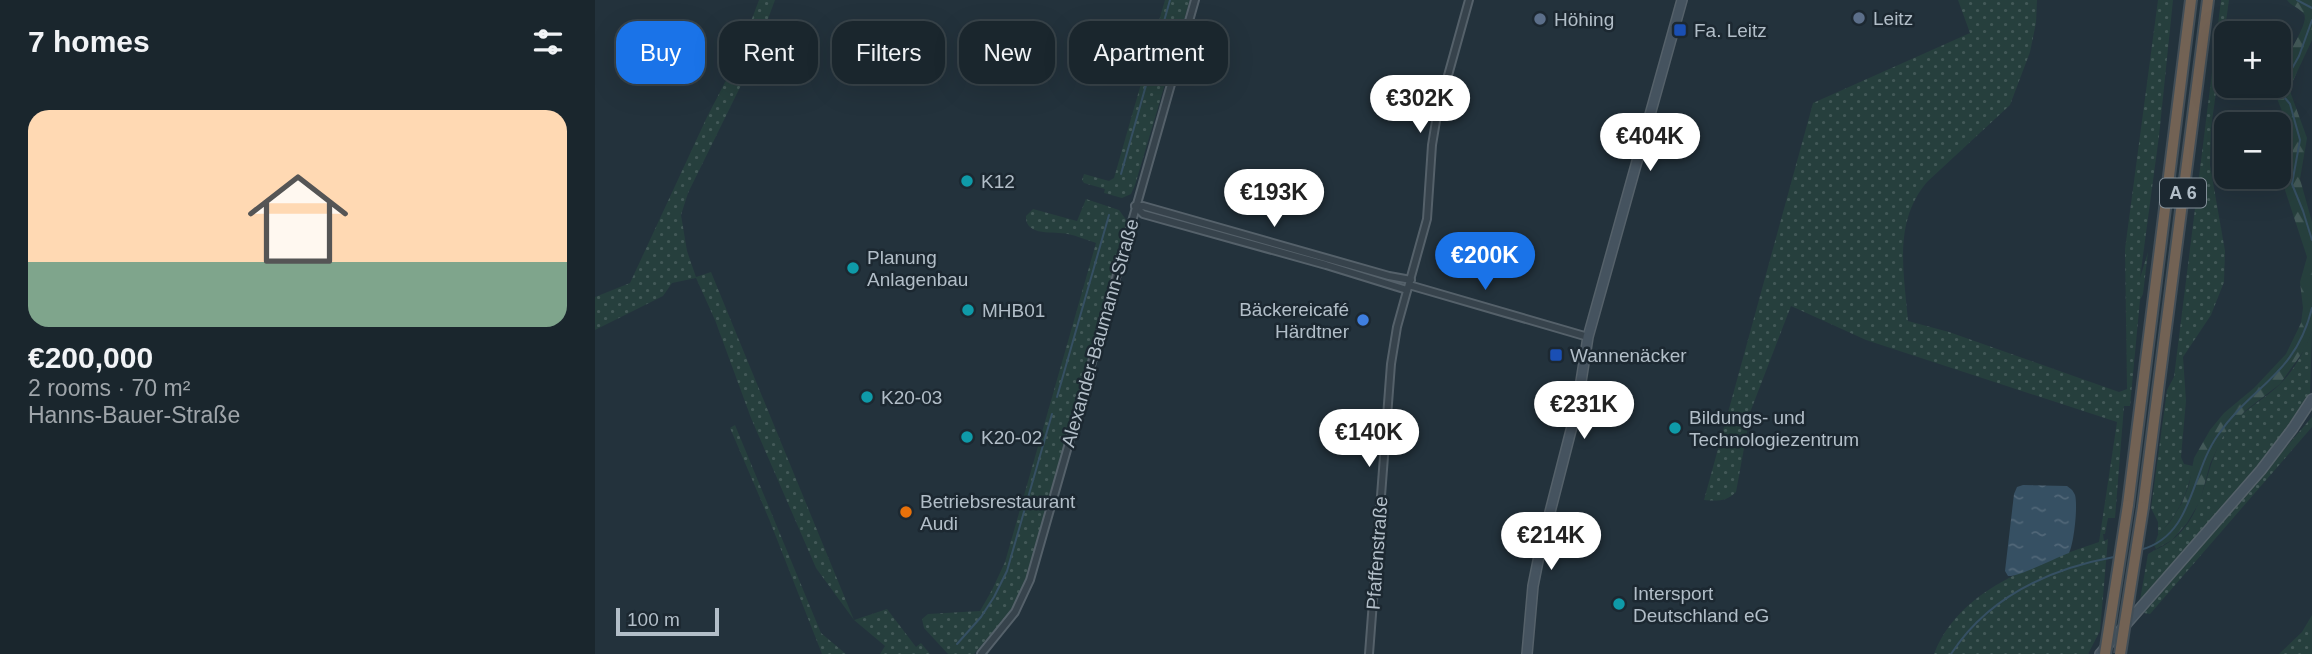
<!DOCTYPE html>
<meta charset="utf-8">
<style>
body{margin:0;font-family:Helvetica,sans-serif;background:#273239;color:#f1f3f6;height:100vh;display:flex;flex-direction:column;font-size:26px;white-space:nowrap}
*{box-sizing:border-box;margin:0}
p{font-size:23px;color:#9fa5aa}
.icon{flex:none;width:38px;height:38px;fill:none;stroke:currentColor;stroke-width:2;stroke-linecap:round;stroke-linejoin:round}
.map{position:relative;flex:1;overflow:hidden}
.sheet{display:flex;flex-direction:column;background:#1a262d;width:595px}
.sheet>*{flex:none}
.guide{position:absolute;left:21px;top:21px;width:665px;height:63px;display:flex;gap:14px}
.fabs{position:absolute;left:1619px;top:21px;display:grid;gap:14px}
.fabs a{display:grid;place-items:center;width:77px;height:77px;border-radius:14px;background:#1a262d;box-shadow:0 7px 28px #0002,0 0 0 2px #384349;font-size:35px}
.scale{position:absolute;left:21px;bottom:18px;width:103px;box-sizing:border-box;padding-left:7px;border:4px solid #b2bec8;border-top:0;font-size:19px;line-height:24px;white-space:nowrap;color:#b2bec8;-webkit-text-stroke:5px #1c2831;paint-order:stroke}
.price{position:absolute;translate:-50% -60px;padding:0 16px;border-radius:24px;background:#fff;color:#222;font-size:23px;line-height:46px;filter:drop-shadow(0 2px 4px #0008)}
.price::after{content:'';position:absolute;left:50%;top:42px;width:21px;height:16px;margin-left:-10px;background:inherit;clip-path:polygon(0 0,100% 0,50% 100%)}
.price.selected{background:#1a73e8;color:#fff}
ul{padding:0;list-style:none}
li{display:grid;align-content:center;gap:14px;height:371px;padding:0 28px}
li+li{border-top:2px solid #384349}
li span{display:grid;place-items:center;height:217px;border-radius:21px;color:#555}
li>.icon{margin-inline-start:auto}
span .icon{width:126px;height:126px;fill:#fffc;stroke-width:1}
li b{font-size:30px}
h2{display:flex;justify-content:space-between;align-items:center;height:84px;padding:0 28px;font-size:30px}
.pill{padding:0 24px;border-radius:21px;background:#1a262d;box-shadow:0 7px 28px #0002,0 0 0 2px #384349;font-size:24px;line-height:63px}
.pill.selected{background:#1a73e8;color:#fff}
main{display:flex;flex:1;min-height:0}
.map>svg:first-child{display:block}
.grass{fill:url(#grass-dots)}
.forest{fill:url(#forest-firs)}
.water{fill:url(#water-ripples)}
.lines{fill:none;stroke-linecap:round;stroke-linejoin:round}
.stream{stroke:#365063;stroke-width:2}
.street-casing{stroke:#55616a;stroke-width:10}
.secondary-casing{stroke:#55616a;stroke-width:12}
.highway-casing{stroke:#424e57;stroke-width:14}
.street{stroke:#37434c;stroke-width:6}
.secondary{stroke:#45535f;stroke-width:9}
.highway{stroke:#726254;stroke-width:10}
.highway-bridge-casing{stroke:#424e57;stroke-width:14;stroke-linecap:butt}
.highway-bridge{stroke:#726254;stroke-width:10}
.service-dot{fill:#5c6f8a;stroke:#1c2831;stroke-width:2.5}
.transit-dot{fill:#1a4fb4;stroke:#1c2831;stroke-width:2.5}
.culture-dot{fill:#0f9aa8;stroke:#1c2831;stroke-width:2.5}
.shop-dot{fill:#3f7fe0;stroke:#1c2831;stroke-width:2.5}
.food-dot{fill:#e8710a;stroke:#1c2831;stroke-width:2.5}
.labels{text-anchor:middle;dominant-baseline:central;stroke-width:5;stroke-linejoin:round;paint-order:stroke}
.shield{fill:#1c2831;stroke:#85919b;stroke-width:2}
.shield-label{font-size:18px;font-weight:bold;fill:#b2bec8}
.poi-label{font-size:19px;fill:#b2bec8;stroke:#1c2831;text-anchor:start}
.street-label{font-size:19px;fill:#b2bec8;stroke:#1c2831}
</style>
<main>
<section class="sheet">
<h2>7 homes<svg class="icon" aria-label="filters" viewBox="0 0 24 24"><path d="M4 7h16M4 17h16"/><circle cx="9" cy="7" r="2"/><circle cx="15" cy="17" r="2"/></svg></h2>
<ul>
<li><span style="background:linear-gradient(#ffd9b3 70%,#7fa58c 0)"><svg class="icon" aria-label="home" viewBox="0 0 24 24"><path d="M3 11l9-7 9 7M6 9v11h12V9"/></svg></span><div><b>€200,000</b><p>2 rooms · 70 m²</p><p>Hanns-Bauer-Straße</p></div></li>
</ul>
</section>
<div class="map">
<svg width="1717" height="654" viewBox="0 0 1717 654">
<defs>
<pattern id="grass-dots" width="8" height="8" patternUnits="userSpaceOnUse" patternTransform="scale(1.75)"><rect width="8" height="8" fill="#263f3d"/><path d="M2 2h.1M6 6h.1" fill="none" stroke="#435958" stroke-width="1.8" stroke-linecap="round"/></pattern>
<pattern id="forest-firs" width="22" height="20" patternUnits="userSpaceOnUse" patternTransform="scale(1.75)"><rect width="22" height="20" fill="#263f3d"/><path d="M5 1l3.5 6h-7zM16 11l3.5 6h-7z" fill="#435958"/></pattern>
<pattern id="water-ripples" width="26" height="14" patternUnits="userSpaceOnUse" patternTransform="scale(1.75)"><rect width="26" height="14" fill="#365063"/><path d="M2 4q2-2 4 0t4 0M15 11q2-2 4 0t4 0" fill="none" stroke="#516778"/></pattern>
</defs>
<rect width="100%" height="100%" fill="#23323c"/>
<g class="grass">
<polygon points="164,0 180,0 156,65 93,193 86,215 92,251 101,277 116,272 259,620 292,609 321,647 326,643 335,654 285,654 290,646 259,620 221,568 156,418 120,320 101,278 77,283 68,296 0,330 0,297 35,283 112,117 141,61"/>
<polygon points="570,0 595,0 540,185 536,194 527,198 509,193 510,189 489,183 487,180 489,174 514,181 519,178"/>
<path d="M1363,0H1442L1441,23L1435,52L1415,105L1332,182C1298,222 1309,272 1313,321L1354,332L1524,392L1532,389L1530,249L1563,0H1578L1564,136L1545,278L1553,252L1548,294L1545,300L1535,406H1529L1520,518H1513L1510,534H1508L1509,541L1513,539L1505,631L1493,654H1339C1364,588 1443,563 1504,542L1522,422L1271,340L1196,306L1156,410L1141,492C1131,502 1122,501 1109,500L1218,103L1375,33Z"/>
<path d="M1626,0H1634L1616,128L1615,165L1630,251L1629,282L1616,315L1588,357L1591,401L1586,457L1589,464L1598,466C1593,493 1583,515 1563,535V522L1556,508L1572,390L1579,377Z"/>
<path d="M491,199L524,210L532,221L488,380L476,414L471,442L433,577L422,600L412,615L379,654H353L329,628L327,619L333,614L385,611L397,590L410,562L501,243C492,240 482,236 473,234C459,231 430,237 431,216L438,209L482,221Z"/>
<path d="M1717,331L1715,395L1681,447L1545,600L1553,554C1561,549 1570,546 1577,540C1610,515 1609,470 1628,436C1641,414 1666,402 1684,385C1699,371 1710,350 1717,331Z"/>
<polygon points="1717,417 1717,427 1555,614 1549,613"/>
<polygon points="140,425 226,633 251,654 227,654 174,519 135,428"/>
<polygon points="1717,615 1717,654 1684,654 1707,632"/>
</g>
<path class="forest" d="M1692,0H1717V40L1696,85V94L1712,138L1705,179L1717,222V331L1710,349L1685,384L1650,411L1629,434L1615,464L1605,501L1592,523L1577,540L1561,549L1559,545L1563,535L1575,522L1587,503L1594,485L1599,458L1615,430L1629,413L1659,388L1691,354L1706,323L1708,308L1705,282L1712,257L1690,190L1695,131L1679,91V86H1684C1684,82 1683,78 1684,74C1687,62 1715,23 1709,14C1705,8 1696,6 1692,0Z"/>
<path class="water" d="M1428,485L1472,486C1477,490 1477,489 1480,495C1483,505 1479,544 1474,553C1460,558 1424,577 1413,576L1410,571L1419,494L1422,487Z"/>
<g class="lines">
<g class="stream">
<polyline points="1702,0 1717,8"/>
<polyline points="1717,20 1704,56 1690,81 1686,93 1695,104 1705,140 1697,184 1708,211 1717,240"/>
<polyline points="526,174 575,0"/>
<polyline points="462,397 514,215"/>
<path d="M1545,550C1599,536 1595,474 1623,435C1658,384 1700,376 1717,308"/>
<polyline points="362,644 386,617 399,597 412,571 457,414"/>
<path d="M1356,654C1393,597 1454,569 1519,557"/>
</g>
<g class="street-casing">
<g id="street">
<polyline points="540,206 548,214 731,265 812,290"/>
<polyline points="540,206 548,206 794,276 816,280"/>
<polyline points="814,285 993,337"/>
<polyline points="386,654 420,612 435,580 600,0"/>
<polyline points="774,654 796,364 802,327 832,219 837,145 842,115 874,0"/>
</g>
</g>
<g class="secondary-casing">
<g id="secondary">
<polyline points="932,654 938,586 945,551 982,407 993,337 1087,0"/>
<polyline points="1505,654 1666,470 1698,428 1717,399"/>
</g>
</g>
<g class="highway-casing">
<g id="highway">
<polyline points="1533,505 1596,0"/>
<polyline points="1548,507 1613,0"/>
</g>
</g>
<use href="#street" class="street"/>
<use href="#secondary" class="secondary"/>
<use href="#highway" class="highway"/>
<g class="highway-bridge-casing">
<g id="highway-bridge">
<polyline points="1510,654 1533,505"/>
<polyline points="1525,654 1548,507"/>
</g>
</g>
<use href="#highway-bridge" class="highway-bridge"/>
</g>
<g class="service-dot">
<circle cx="1264" cy="18" r="7"/>
<circle cx="945" cy="19" r="7"/>
</g>
<g class="transit-dot">
<rect x="1078" y="23" width="14" height="14" rx="3.5"/>
<rect x="954" y="348" width="14" height="14" rx="3.5"/>
</g>
<g class="culture-dot">
<circle cx="372" cy="181" r="7"/>
<circle cx="258" cy="268" r="7"/>
<circle cx="373" cy="310" r="7"/>
<circle cx="272" cy="397" r="7"/>
<circle cx="1080" cy="428" r="7"/>
<circle cx="372" cy="437" r="7"/>
<circle cx="1024" cy="604" r="7"/>
</g>
<circle class="shop-dot" cx="768" cy="320" r="7"/>
<circle class="food-dot" cx="311" cy="512" r="7"/>
<g class="labels">
<rect class="shield" x="1565" y="178.5" width="46" height="29" rx="5"/>
<g class="shield-label">
<text x="1588" y="193">A 6</text>
</g>
<g class="poi-label">
<text x="1278" y="18">Leitz</text>
<text x="959" y="19">Höhing</text>
<text x="1099" y="30">Fa. Leitz</text>
<text x="386" y="181">K12</text>
<text x="272" y="257">Planung<tspan x="272" dy="22">Anlagenbau</tspan></text>
<text x="754" y="309" text-anchor="end">Bäckereicafé<tspan x="754" dy="22">Härdtner</tspan></text>
<text x="387" y="310">MHB01</text>
<text x="975" y="355">Wannenäcker</text>
<text x="286" y="397">K20-03</text>
<text x="1094" y="417">Bildungs- und<tspan x="1094" dy="22">Technologiezentrum</tspan></text>
<text x="386" y="437">K20-02</text>
<text x="325" y="501">Betriebsrestaurant<tspan x="325" dy="22">Audi</tspan></text>
<text x="1038" y="593">Intersport<tspan x="1038" dy="22">Deutschland eG</tspan></text>
</g>
<g class="street-label">
<text transform="translate(505 333) rotate(-74)">Alexander-Baumann-Straße</text>
<text transform="translate(782 553) rotate(-86)">Pfaffenstraße</text>
</g>
</g>
</svg>
<div class="fabs">
<a>+</a>
<a>−</a>
</div>
<div class="scale">100 m</div>
<b class="price" style="left:825px;top:135px">€302K</b>
<b class="price" style="left:1055px;top:173px">€404K</b>
<b class="price" style="left:679px;top:229px">€193K</b>
<b class="price selected" style="left:890px;top:292px">€200K</b>
<b class="price" style="left:989px;top:441px">€231K</b>
<b class="price" style="left:774px;top:469px">€140K</b>
<b class="price" style="left:956px;top:572px">€214K</b>
<div class="guide">
<a class="pill selected">Buy</a>
<a class="pill">Rent</a>
<a class="pill">Filters</a>
<a class="pill">New</a>
<a class="pill">Apartment</a>
</div>
</div>
</main>
